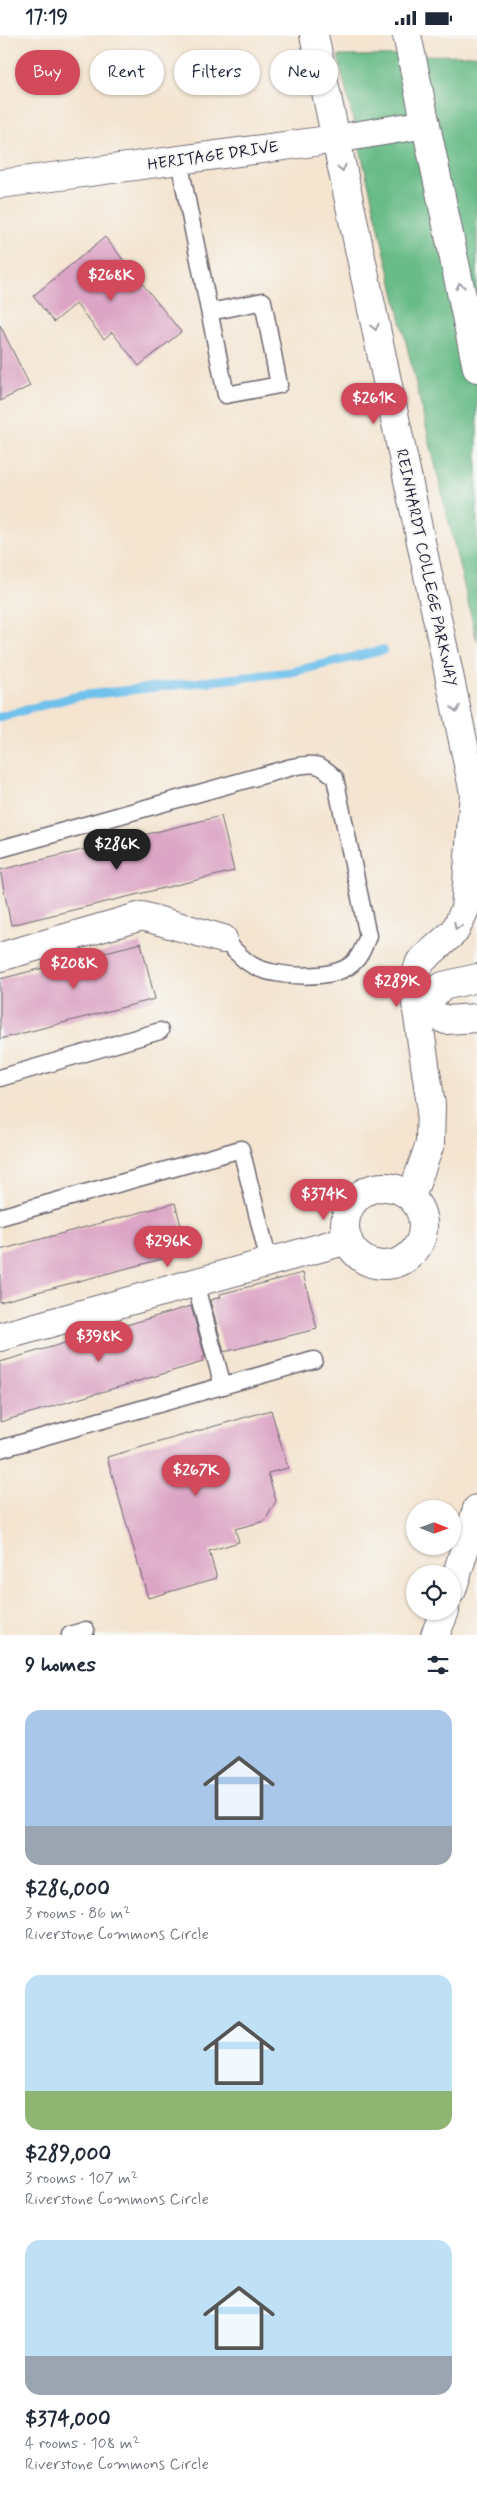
<!DOCTYPE html>
<meta charset="utf-8">
<style>
body{margin:0;font-family:Mynerve,sans-serif;background:#f2f2f3;color:#1f2937;height:100vh;display:flex;flex-direction:column;font-size:19px;white-space:nowrap}
*{box-sizing:border-box;margin:0}
p{font-size:16px;color:#747a83}
.icon{flex:none;width:28px;height:28px;fill:none;stroke:currentColor;stroke-width:2;stroke-linecap:round;stroke-linejoin:round}
.map{position:relative;height:1600px;overflow:hidden}
.sheet{display:flex;flex-direction:column;background:#fff;flex:1}
.sheet>*{flex:none}
.banner{position:absolute;left:15px;top:15px;width:448px;height:45px;display:flex;gap:10px}
.needle{width:32px;rotate:91deg}
.controls{position:absolute;left:406px;top:1465px;display:grid;gap:10px}
.controls a{display:grid;place-items:center;width:55px;height:55px;border-radius:50%;background:#fff;box-shadow:0 1px 4px #0004;font-size:25px}
.price{position:absolute;translate:-50% -42px;padding:0 11px;border-radius:18px;background:#d1495b;color:#fff;font-size:16px;line-height:32px;filter:drop-shadow(0 1px 2px #0008)}
.price::after{content:'';position:absolute;left:50%;top:30px;width:15px;height:11px;margin-left:-8px;background:inherit;clip-path:polygon(0 0,100% 0,50% 100%)}
.price.active{background:#222;color:#fff}
ul{padding:0;list-style:none}
li{display:grid;align-content:center;gap:10px;height:265px;padding:0 25px}
li span{display:grid;place-items:center;height:155px;border-radius:15px;color:#555}
li>.icon{margin-inline-start:auto}
span .icon{width:90px;height:90px;fill:#fffc;stroke-width:1}
li b{font-size:21px}
h2{display:flex;justify-content:space-between;align-items:center;height:60px;padding:0 25px;font-size:21px}
.tag{padding:0 18px;border-radius:22px;background:#fff;box-shadow:0 1px 4px #0004;font-size:18px;line-height:45px}
.tag.active{background:#d1495b;color:#fff}
.status{display:flex;justify-content:space-between;align-items:center;height:35px;padding:0 25px;background:#fff;direction:ltr}
.status svg{height:14px;fill:currentColor}
.map>svg:first-child{display:block}
.forest{fill:#69bc88;stroke:#466f62}
.lines{fill:none;stroke-linecap:round;stroke-linejoin:round}
.stream{stroke:#70c1ec;stroke-width:9}
.building{fill:#dca4c5}
.service-casing{stroke:#6c666f;stroke-width:19}
.minor-casing{stroke:#6c666f;stroke-width:30}
.tertiary-casing{stroke:#6c666f;stroke-width:30}
.service{stroke:#fff;stroke-width:16}
.minor{stroke:#fff;stroke-width:28}
.tertiary{stroke:#fff;stroke-width:28}
.oneway{stroke:#9c9ca7}
.labels{text-anchor:middle;dominant-baseline:central;stroke-width:4;stroke-linejoin:round;paint-order:stroke}
.street-label{font-size:16px;fill:#22223b;stroke:#f6f6f2}
</style>
<div class="status"><b>17:19</b><svg viewBox="0 0 49 12"><path d="M0 12V9h3v3zM5 12V6h3v6zM10 12V3h3v9zM15 12V0h3v12zM26 1h20v11H26zM47 4h2v5h-2z"/></svg></div>
<div class="map">
<svg width="477" height="1600" viewBox="0 0 477 1600">
<rect width="100%" height="100%" fill="#f6f6f2"/>
<filter id="ink" filterUnits="userSpaceOnUse"><feTurbulence type="fractalNoise" baseFrequency=".02" numOctaves="2"/><feDisplacementMap in="SourceGraphic" scale="10" xChannelSelector="R" yChannelSelector="G"/><feConvolveMatrix kernelMatrix="1 2 1 2 8 2 1 2 1" color-interpolation-filters="sRGB"/></filter>
<filter id="wash" filterUnits="userSpaceOnUse"><feTurbulence type="fractalNoise" baseFrequency=".0096" numOctaves="4" result="noise"/><feDisplacementMap in="SourceGraphic" scale="20" xChannelSelector="R" yChannelSelector="G"/><feGaussianBlur stdDeviation="1.12" result="paint"/><feColorMatrix in="noise" values="0 0 0 0 0 0 0 0 0 0 0 0 0 0 0 0 0 1.4 0 .05"/><feComposite in="paint" operator="in"/></filter>
<g filter="url(#wash)">
<rect width="100%" height="100%" fill="#f4e4d0"/>
<polygon class="forest" points="477,20 477,606 338,21"/>
<g class="lines">
<polyline class="stream" points="0,682 77,661 291,637 383,615"/>
</g>
<g id="blocks">
<g class="building">
<polygon points="105,202 181,297 139,331 112,297 104,304 76,269 54,287 33,261"/>
<polygon points="0,290 30,351 0,366"/>
<polygon points="221,781 234,836 11,890 0,835"/>
<polygon points="141,908 155,964 0,1004 0,944"/>
<polygon points="175,1168 188,1217 0,1267 0,1215"/>
<polygon points="303,1238 317,1294 224,1317 210,1265 221,1262 220,1259"/>
<polygon points="191,1271 205,1322 202,1323 203,1327 0,1387 0,1327"/>
<polygon points="271,1375 288,1433 268,1438 276,1466 265,1486 235,1494 239,1507 209,1516 217,1543 148,1563 107,1422"/>
</g>
</g>
</g>
<g filter="url(#ink)">
<use href="#blocks" fill-opacity="0" stroke="#6c666f" stroke-width="1"/>
<g class="lines">
<g class="service-casing">
<g id="service">
<polyline points="179,125 226,360 279,350 263,266 210,277"/>
<path d="M0,814L292,732C313,728 320,727 335,743L368,901C364,911 361,921 353,928C334,946 273,943 252,930C241,924 232,912 223,904"/>
<polyline points="0,1043 160,996"/>
<polyline points="0,1182 241,1114 269,1227"/>
<polyline points="195,1248 223,1351"/>
<polyline points="0,1414 314,1325"/>
<polyline points="70,1600 86,1595"/>
</g>
</g>
<g class="minor-casing">
<g id="minor">
<polyline points="0,149 336,104 426,89"/>
<polyline points="0,922 142,881 223,904"/>
<polyline points="477,943 443,951 419,973 446,985 477,983"/>
<circle cx="384" cy="1191" r="39"/>
<polyline points="411,1162 430,1109 431,1070 413,948 420,927 455,896 465,874 474,757"/>
<polyline points="0,1302 348,1205"/>
</g>
</g>
<g class="tertiary-casing">
<g id="tertiary">
<polyline points="314,0 477,772"/>
<polyline points="407,0 477,333"/>
<polyline points="452,1555 477,1474"/>
<polyline points="435,1600 445,1576"/>
</g>
</g>
<use href="#service" class="service"/>
<use href="#minor" class="minor"/>
<use href="#tertiary" class="tertiary"/>
</g>
<defs><path id="oneway-chevron" d="M-2-3.5L2.5 0L-2 3.5" fill="none" stroke-width="1.6" stroke-linecap="round" stroke-linejoin="round" transform="scale(1.25)"/></defs>
<g class="oneway">
<use href="#oneway-chevron" transform="translate(342 133) rotate(78)"/>
<use href="#oneway-chevron" transform="translate(460 251) rotate(-101)"/>
<use href="#oneway-chevron" transform="translate(375 292) rotate(78)"/>
<use href="#oneway-chevron" transform="translate(456 674) rotate(78)"/>
<use href="#oneway-chevron" transform="translate(457 891) rotate(118)"/>
</g>
</g>
<g class="labels">
<g class="street-label">
<text transform="translate(213 121) rotate(-8)">HERITAGE DRIVE</text>
<text transform="translate(426 533) rotate(78)">REINHARDT COLLEGE PARKWAY</text>
</g>
</g>
</svg>
<div class="controls">
<a><svg class="needle" viewBox="-14 -14 28 28"><path d="M0-13l5 13h-10z" fill="#e53935"/><path d="M0 13l5-13h-10z" fill="#747a83"/></svg></a>
<a><svg class="icon" aria-label="locate" viewBox="0 0 24 24"><circle cx="12" cy="12" r="6"/><path d="M12 2v4M12 18v4M2 12h4M18 12h4"/></svg></a>
</div>
<b class="price" style="left:111px;top:267px">$268K</b>
<b class="price" style="left:374px;top:390px">$261K</b>
<b class="price active" style="left:117px;top:836px">$286K</b>
<b class="price" style="left:74px;top:955px">$208K</b>
<b class="price" style="left:397px;top:973px">$289K</b>
<b class="price" style="left:324px;top:1186px">$374K</b>
<b class="price" style="left:168px;top:1233px">$296K</b>
<b class="price" style="left:99px;top:1328px">$398K</b>
<b class="price" style="left:196px;top:1462px">$267K</b>
<div class="banner">
<a class="tag active">Buy</a>
<a class="tag">Rent</a>
<a class="tag">Filters</a>
<a class="tag">New</a>
</div>
</div>
<section class="sheet">
<h2>9 homes<svg class="icon" aria-label="filters" viewBox="0 0 24 24"><path d="M4 7h16M4 17h16"/><circle cx="9" cy="7" r="2"/><circle cx="15" cy="17" r="2"/></svg></h2>
<ul>
<li><span style="background:linear-gradient(#a9c7e8 75%,#9aa5b1 0)"><svg class="icon" aria-label="home" viewBox="0 0 24 24"><path d="M3 11l9-7 9 7M6 9v11h12V9"/></svg></span><div><b>$286,000</b><p>3 rooms · 86 m²</p><p>Riverstone Commons Circle</p></div></li>
<li><span style="background:linear-gradient(#bfe0f5 75%,#8fb573 0)"><svg class="icon" aria-label="home" viewBox="0 0 24 24"><path d="M3 11l9-7 9 7M6 9v11h12V9"/></svg></span><div><b>$289,000</b><p>3 rooms · 107 m²</p><p>Riverstone Commons Circle</p></div></li>
<li><span style="background:linear-gradient(#bfe0f5 75%,#9aa5b1 0)"><svg class="icon" aria-label="home" viewBox="0 0 24 24"><path d="M3 11l9-7 9 7M6 9v11h12V9"/></svg></span><div><b>$374,000</b><p>4 rooms · 108 m²</p><p>Riverstone Commons Circle</p></div></li>
</ul>
</section>
